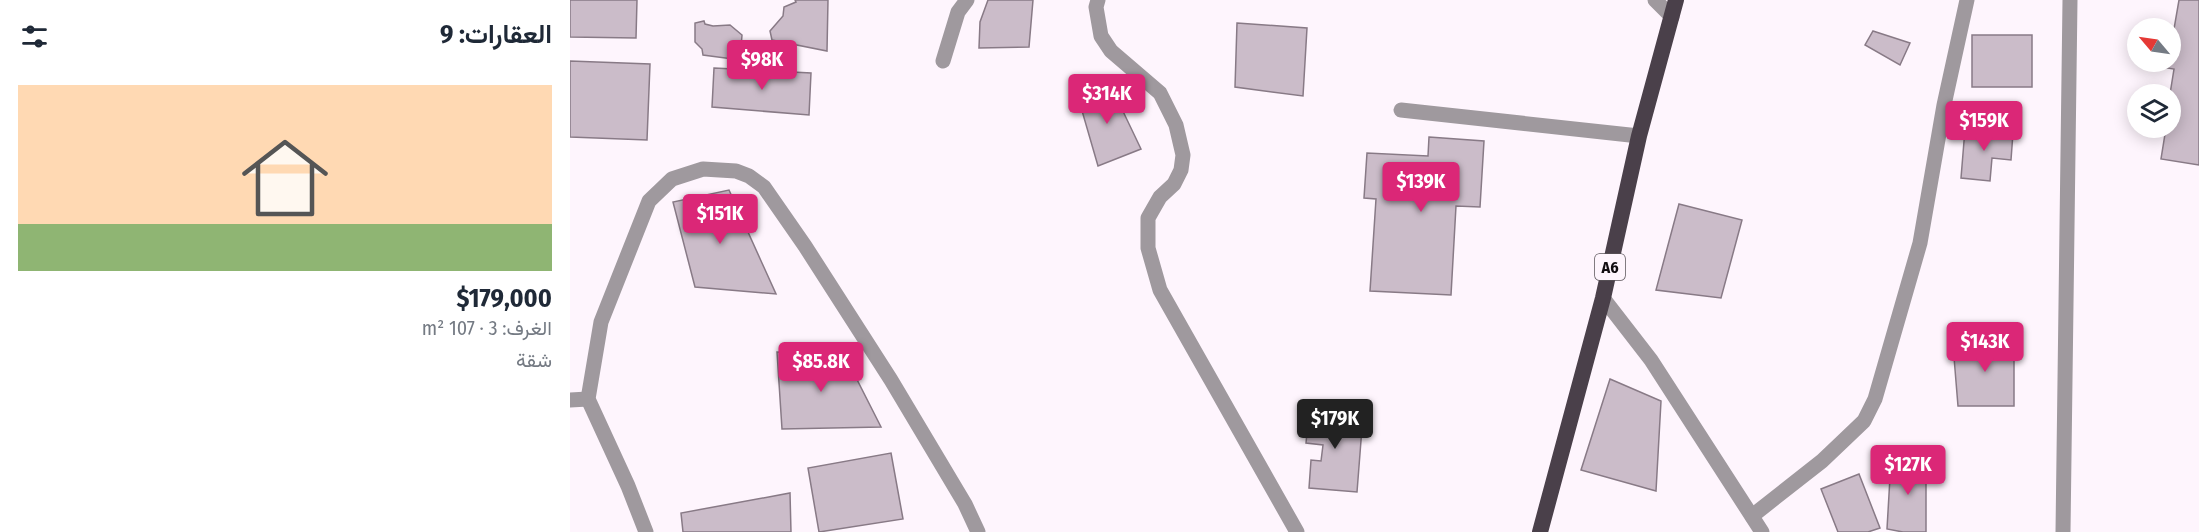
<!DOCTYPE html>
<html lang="ar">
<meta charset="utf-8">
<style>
body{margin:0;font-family:"Fira Sans Condensed",Vazirmatn,sans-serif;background:#f6f6f7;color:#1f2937;direction:rtl;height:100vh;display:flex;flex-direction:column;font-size:22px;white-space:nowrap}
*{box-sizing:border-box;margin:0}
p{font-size:20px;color:#747a83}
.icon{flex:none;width:33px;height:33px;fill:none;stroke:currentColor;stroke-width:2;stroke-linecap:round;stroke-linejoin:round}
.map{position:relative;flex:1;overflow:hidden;direction:ltr}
.drawer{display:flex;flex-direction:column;background:#fff;width:570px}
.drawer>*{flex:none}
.needle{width:39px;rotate:299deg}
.controls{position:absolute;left:1557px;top:18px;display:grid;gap:12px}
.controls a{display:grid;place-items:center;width:54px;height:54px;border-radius:50%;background:#fff;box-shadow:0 3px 15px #0003;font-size:30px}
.price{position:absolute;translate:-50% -51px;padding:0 14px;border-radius:6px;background:#db2777;color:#fff;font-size:20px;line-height:39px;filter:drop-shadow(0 2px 3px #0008)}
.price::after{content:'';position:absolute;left:50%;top:36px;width:18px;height:14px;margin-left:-9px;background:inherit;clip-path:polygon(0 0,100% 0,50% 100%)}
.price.on{background:#222;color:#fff}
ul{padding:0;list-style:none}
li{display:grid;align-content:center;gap:12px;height:318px;padding:0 18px}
li span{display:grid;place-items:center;height:186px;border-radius:0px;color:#555}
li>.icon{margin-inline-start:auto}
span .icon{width:108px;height:108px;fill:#fffc;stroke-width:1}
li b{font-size:26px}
h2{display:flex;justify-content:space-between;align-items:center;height:72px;padding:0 18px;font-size:26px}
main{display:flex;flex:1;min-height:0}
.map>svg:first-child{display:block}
.building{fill:#cbbcc9;stroke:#887a86;stroke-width:1.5}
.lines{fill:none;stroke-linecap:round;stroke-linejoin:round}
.minor{stroke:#9f999e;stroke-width:15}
.trunk{stroke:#4a404a;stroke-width:16}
.labels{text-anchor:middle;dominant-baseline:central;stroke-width:4.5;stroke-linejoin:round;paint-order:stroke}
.shield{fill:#fef5fd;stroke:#595358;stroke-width:1.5}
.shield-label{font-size:16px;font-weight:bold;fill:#120d11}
</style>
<main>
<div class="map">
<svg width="1629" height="532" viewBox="0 0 1629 532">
<rect width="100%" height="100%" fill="#fef5fd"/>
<g class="building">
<polygon points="0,0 67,0 66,38 0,37"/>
<polygon points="225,0 258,0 257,51 202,40 200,31 213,16 214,7 226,2"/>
<polygon points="418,0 463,0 459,47 409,48 410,22"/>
<polygon points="1609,0 1629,0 1629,165 1591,159 1596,128 1600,128 1600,94 1604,69 1566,63 1568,54 1568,62 1600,62 1600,29 1604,29"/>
<polygon points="134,21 135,24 143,26 160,25 172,35 170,60 133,55 132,49 125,42 125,23"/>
<polygon points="667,23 737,28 733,96 665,87"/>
<polygon points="1303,31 1340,43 1330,65 1295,45"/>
<rect x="1402" y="35" width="60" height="52"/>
<polygon points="0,61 80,64 77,140 0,137"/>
<polygon points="144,68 241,73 239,115 142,107"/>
<polygon points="539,82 571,149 528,166 508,97"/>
<polygon points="1395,129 1443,133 1441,160 1422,158 1420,181 1391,178"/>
<polygon points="859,137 914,141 910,207 886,206 881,295 800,291 806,199 794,198 797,153 858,156"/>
<polygon points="159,190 206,294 125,287 103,202"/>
<polygon points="1109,204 1172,220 1151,298 1086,290"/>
<polygon points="1444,338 1444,406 1388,406 1383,345"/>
<polygon points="207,352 275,356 311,427 212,429"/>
<polygon points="1040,379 1091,401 1086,491 1011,470"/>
<polygon points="739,411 793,415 787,492 739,488 741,460 751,461 753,445 736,443"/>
<polygon points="321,453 333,519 249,532 238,468"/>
<polygon points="1356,458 1356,532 1333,532 1317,529 1321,460"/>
<polygon points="1289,474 1310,528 1298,532 1268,532 1251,489"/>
<polygon points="220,493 221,532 113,532 111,513"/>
</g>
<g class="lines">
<g class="minor">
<polyline points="528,0 526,7 531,36 541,51 590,93 606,125 613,155 611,170 604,184 590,197 578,218 578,248 590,290 727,532"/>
<polyline points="1085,0 1102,17"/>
<polyline points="373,61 388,12 397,0"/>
<polyline points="831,110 1069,136"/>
<polyline points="1033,298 1081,360 1192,532"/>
<polyline points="0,400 18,399"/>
<polyline points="1182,516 1252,461 1272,442 1294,421 1305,399 1350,243 1374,105 1397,0"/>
<polyline points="76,532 58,486 18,399 31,322 79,201 102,179 133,169 166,171 179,176 194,187 235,246 321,380 395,504 408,532"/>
<polyline points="1493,532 1500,0"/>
</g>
<polyline class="trunk" points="970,532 1033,298 1069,136 1106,0"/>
</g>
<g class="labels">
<rect class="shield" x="1025" y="254" width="30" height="26" rx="4.5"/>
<g class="shield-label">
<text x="1040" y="267">A6</text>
</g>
</g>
</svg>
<div class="controls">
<a><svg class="needle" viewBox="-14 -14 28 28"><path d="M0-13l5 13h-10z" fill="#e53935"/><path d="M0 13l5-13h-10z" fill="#747a83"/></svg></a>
<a><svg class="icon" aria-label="layers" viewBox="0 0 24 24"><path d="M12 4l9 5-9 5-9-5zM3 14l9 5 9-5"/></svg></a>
</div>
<b class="price" style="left:192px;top:91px">$98K</b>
<b class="price" style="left:537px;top:125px">$314K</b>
<b class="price" style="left:1414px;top:152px">$159K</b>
<b class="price" style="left:851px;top:213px">$139K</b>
<b class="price" style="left:150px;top:245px">$151K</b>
<b class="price" style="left:1415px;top:373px">$143K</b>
<b class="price" style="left:251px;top:393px">$85.8K</b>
<b class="price on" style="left:765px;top:450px">$179K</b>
<b class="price" style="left:1338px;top:496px">$127K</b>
</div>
<section class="drawer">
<h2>العقارات: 9<svg class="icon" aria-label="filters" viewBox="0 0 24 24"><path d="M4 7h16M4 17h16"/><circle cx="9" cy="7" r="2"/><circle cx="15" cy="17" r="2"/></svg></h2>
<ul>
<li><span style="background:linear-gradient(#ffd9b3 75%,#8fb573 0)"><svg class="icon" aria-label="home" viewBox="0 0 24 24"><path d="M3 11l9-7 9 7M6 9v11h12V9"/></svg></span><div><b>$179,000</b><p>الغرف: 3 · 107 m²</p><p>شقة</p></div></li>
</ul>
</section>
</main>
